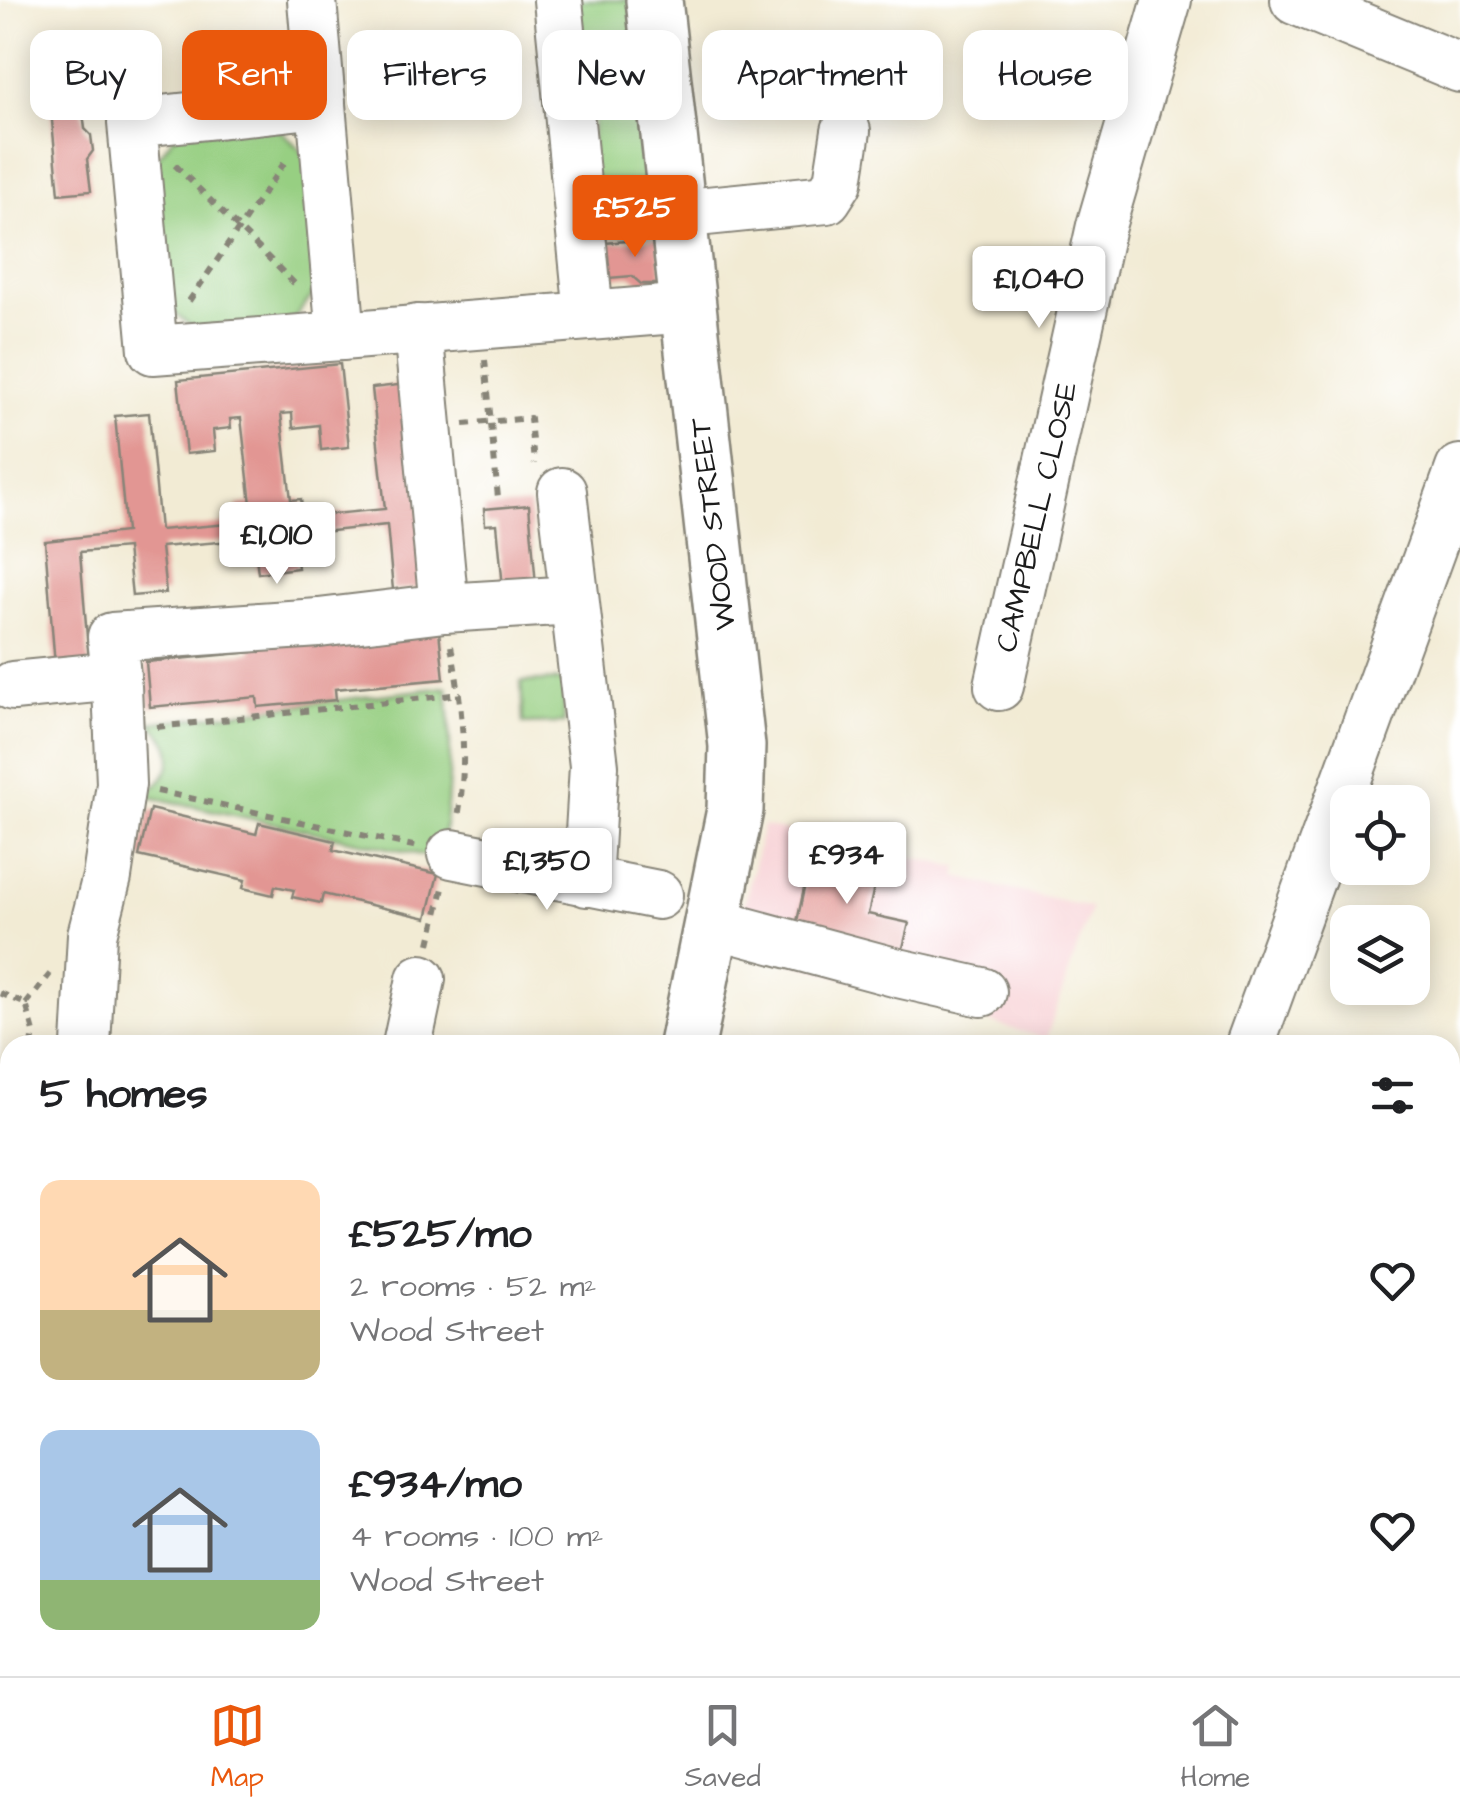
<!DOCTYPE html>
<meta charset="utf-8">
<style>
body{margin:0;font-family:"Architects Daughter",sans-serif;background:#f6f6f6;color:#202124;height:100vh;display:flex;flex-direction:column;font-size:38px;white-space:nowrap}
*{box-sizing:border-box;margin:0}
p{font-size:32px;color:#757577}
.icon{flex:none;width:55px;height:55px;fill:none;stroke:currentColor;stroke-width:2;stroke-linecap:round;stroke-linejoin:round}
.map{position:relative;flex:1;overflow:hidden}
.side{position:absolute;left:0px;top:1035px;width:1460px;height:642px;display:flex;flex-direction:column;background:#fff;border-radius:30px 30px 0 0;box-shadow:0 5px 25px #0003}
.side>*{flex:none}
.guide{position:absolute;left:30px;top:30px;width:1400px;height:90px;display:flex;gap:20px}
.tools{position:absolute;left:1330px;top:785px;display:grid;gap:20px}
.tools a{display:grid;place-items:center;width:100px;height:100px;border-radius:20px;background:#fff;box-shadow:0 5px 25px #0003;font-size:50px}
.price{position:absolute;translate:-50% -85px;padding:0 22px;border-radius:10px;background:#fff;color:#222;font-size:32px;line-height:65px;filter:drop-shadow(0 2px 5px #0008)}
.price::after{content:'';position:absolute;left:50%;top:60px;width:30px;height:22px;margin-left:-15px;background:inherit;clip-path:polygon(0 0,100% 0,50% 100%)}
.price.on{background:#ea580c;color:#fff}
ul{padding:0;list-style:none}
li{display:flex;align-items:center;gap:30px;height:250px;padding:0 40px}
li span{display:grid;place-items:center;flex:none;width:280px;height:200px;border-radius:20px;color:#555}
li>.icon{margin-inline-start:auto}
span .icon{width:120px;height:120px;fill:#fffc;stroke-width:1}
li b{font-size:42px}
h2{display:flex;justify-content:space-between;align-items:center;height:120px;padding:0 40px;font-size:42px}
.tag{padding:0 35px;border-radius:20px;background:#fff;box-shadow:0 5px 25px #0003;font-size:35px;line-height:90px}
.tag.on{background:#ea580c;color:#fff}
.tabs{display:flex;justify-content:space-around;align-items:center;height:140px;border-top:2px solid #e0e0e0;background:#fff;font-size:28px;color:#757577}
.tabs a{display:grid;justify-items:center;gap:5px}
.tabs .on{color:#ea580c}
.map>svg:first-child{display:block}
.built{fill:#f7cfd3}
.green{fill:#97cf82;stroke:#5a764f;stroke-width:2.5}
.building{fill:#e29693}
.lines{fill:none;stroke-linecap:round;stroke-linejoin:round}
.minor-casing{stroke:#878478;stroke-width:52}
.major-casing{stroke:#878478;stroke-width:60}
.path{stroke:#878478;stroke-width:6;stroke-dasharray:8 8;stroke-linecap:butt}
.minor{stroke:#fff;stroke-width:48}
.major{stroke:#fff;stroke-width:55}
.labels{text-anchor:middle;dominant-baseline:central;stroke-width:9;stroke-linejoin:round;paint-order:stroke}
.street-label{font-size:30px;fill:#1c1c1c;stroke:#fff}
</style>
<div class="map">
<svg width="1460" height="1676" viewBox="0 0 1460 1676">
<rect width="100%" height="100%" fill="#fff"/>
<filter id="ink" filterUnits="userSpaceOnUse"><feTurbulence type="fractalNoise" baseFrequency=".01" numOctaves="2"/><feDisplacementMap in="SourceGraphic" scale="20" xChannelSelector="R" yChannelSelector="G"/><feConvolveMatrix kernelMatrix="1 2 1 2 8 2 1 2 1" color-interpolation-filters="sRGB"/></filter>
<filter id="wash" filterUnits="userSpaceOnUse"><feTurbulence type="fractalNoise" baseFrequency=".0048" numOctaves="4" result="noise"/><feDisplacementMap in="SourceGraphic" scale="40" xChannelSelector="R" yChannelSelector="G"/><feGaussianBlur stdDeviation="2.25" result="paint"/><feColorMatrix in="noise" values="0 0 0 0 0 0 0 0 0 0 0 0 0 0 0 0 0 1.4 0 .05"/><feComposite in="paint" operator="in"/></filter>
<g filter="url(#wash)">
<rect width="100%" height="100%" fill="#f2ebd4"/>
<polygon class="built" points="763,826 958,867 956,877 1091,908 1046,1039 735,945"/>
<g class="green">
<polygon points="573,0 631,0 657,230 615,234 609,195 586,198 597,84"/>
<polygon points="272,122 311,160 323,283 289,324 201,333 158,301 148,171 177,132"/>
<polygon points="564,680 564,723 523,724 521,682"/>
<path d="M447,687C453,746 450,800 440,859L145,796C174,771 183,749 149,723Z"/>
<polygon points="0,1379 10,1387 10,1668 401,1668 405,1676 0,1676"/>
</g>
<g id="blocks">
<g class="building">
<polygon points="81,97 85,129 91,135 93,151 87,159 91,191 59,194 50,100"/>
<polygon points="658,238 662,278 657,284 641,284 632,276 609,278 606,243"/>
<polygon points="340,364 349,447 321,450 319,425 293,428 292,413 281,414 291,500 301,499 303,517 385,509 372,388 407,384 428,587 393,590 387,525 294,535 298,568 258,573 254,539 161,547 166,593 132,596 127,548 80,552 90,674 56,678 45,541 126,532 115,416 149,413 160,530 239,523 237,506 251,504 241,418 230,419 231,428 213,430 215,451 186,454 178,380"/>
<polygon points="529,505 536,585 503,588 497,524 485,525 484,509"/>
<polygon points="439,631 444,679 335,689 336,700 258,707 257,697 150,707 146,662 252,652 251,643"/>
<polygon points="150,809 256,834 259,823 335,841 333,850 438,874 427,918 323,894 321,903 292,897 294,890 275,886 273,895 243,888 245,880 139,856"/>
<polygon points="812,851 879,865 868,914 909,923 900,960 795,931"/>
<polygon points="10,1230 10,1289 0,1281 0,1265 3,1261 0,1259 0,1241"/>
</g>
</g>
</g>
<g filter="url(#ink)">
<use href="#blocks" fill-opacity="0" stroke="#878478" stroke-width="2.5"/>
<g class="lines">
<g class="minor-casing">
<g id="minor">
<polyline points="312,0 341,336 688,308"/>
<polyline points="558,0 589,315"/>
<polyline points="1295,0 1460,68"/>
<polyline points="321,103 132,123 153,350 341,336"/>
<polyline points="677,214 827,199 838,182 846,131"/>
<polyline points="418,329 444,608"/>
<polyline points="562,492 594,766 587,882"/>
<polyline points="13,686 116,676 112,637 319,623 444,608 574,600"/>
<polyline points="999,686 1101,226 1167,0"/>
<polyline points="452,854 658,895"/>
<polyline points="712,923 898,973 982,992"/>
<polyline points="86,1045 92,935 107,877 121,784 117,686"/>
<polyline points="407,1045 421,979"/>
<polyline points="1250,1045 1460,469"/>
<polyline points="2,1187 10,1177"/>
<polyline points="1239,1668 1247,1676"/>
</g>
</g>
<g class="major-casing">
<g id="major">
<polyline points="654,0 737,746 735,810 687,1045"/>
<polyline points="624,1668 625,1676"/>
</g>
</g>
<g class="path">
<polyline points="175,165 297,286"/>
<polyline points="189,301 287,159"/>
<polyline points="485,360 498,498"/>
<polyline points="464,424 530,418 534,464"/>
<path d="M451,646C462,703 468,760 458,817"/>
<polyline points="157,727 461,694"/>
<polyline points="157,791 418,847"/>
<polyline points="430,944 443,888"/>
<polyline points="0,993 26,1004 34,1032 32,1045"/>
<polyline points="26,1004 50,974"/>
<polyline points="0,1114 10,1100"/>
</g>
<use href="#minor" class="minor"/>
<use href="#major" class="major"/>
</g>
</g>
<g class="labels">
<g class="street-label">
<text transform="translate(1037 517) rotate(-77)">CAMPBELL CLOSE</text>
<text transform="translate(713 524) rotate(-97)">WOOD STREET</text>
</g>
</g>
</svg>
<div class="tools">
<a><svg class="icon" aria-label="locate" viewBox="0 0 24 24"><circle cx="12" cy="12" r="6"/><path d="M12 2v4M12 18v4M2 12h4M18 12h4"/></svg></a>
<a><svg class="icon" aria-label="layers" viewBox="0 0 24 24"><path d="M12 4l9 5-9 5-9-5zM3 14l9 5 9-5"/></svg></a>
</div>
<b class="price on" style="left:635px;top:260px">£525</b>
<b class="price" style="left:1039px;top:331px">£1,040</b>
<b class="price" style="left:277px;top:587px">£1,010</b>
<b class="price" style="left:847px;top:907px">£934</b>
<b class="price" style="left:547px;top:913px">£1,350</b>
<div class="guide">
<a class="tag">Buy</a>
<a class="tag on">Rent</a>
<a class="tag">Filters</a>
<a class="tag">New</a>
<a class="tag">Apartment</a>
<a class="tag">House</a>
</div>
<section class="side">
<h2>5 homes<svg class="icon" aria-label="filters" viewBox="0 0 24 24"><path d="M4 7h16M4 17h16"/><circle cx="9" cy="7" r="2"/><circle cx="15" cy="17" r="2"/></svg></h2>
<ul>
<li><span style="background:linear-gradient(#ffd9b3 65%,#c2b280 0)"><svg class="icon" aria-label="home" viewBox="0 0 24 24"><path d="M3 11l9-7 9 7M6 9v11h12V9"/></svg></span><div><b>£525/mo</b><p>2 rooms · 52 m²</p><p>Wood Street</p></div><svg class="icon" aria-label="heart" viewBox="0 0 24 24"><path d="M12 20l-8-8c-3-5 5-10 8-4 3-6 11-1 8 4z"/></svg></li>
<li><span style="background:linear-gradient(#a9c7e8 75%,#8fb573 0)"><svg class="icon" aria-label="home" viewBox="0 0 24 24"><path d="M3 11l9-7 9 7M6 9v11h12V9"/></svg></span><div><b>£934/mo</b><p>4 rooms · 100 m²</p><p>Wood Street</p></div><svg class="icon" aria-label="heart" viewBox="0 0 24 24"><path d="M12 20l-8-8c-3-5 5-10 8-4 3-6 11-1 8 4z"/></svg></li>
</ul>
</section>
</div>
<nav class="tabs">
<a class="on"><svg class="icon" aria-label="map" viewBox="0 0 24 24"><path d="M3 6l6-2 6 2 6-2v14l-6 2-6-2-6 2zM9 4v14M15 6v14"/></svg>Map</a>
<a><svg class="icon" aria-label="saved" viewBox="0 0 24 24"><path d="M7 4h10v16l-5-4-5 4z"/></svg>Saved</a>
<a><svg class="icon" aria-label="home" viewBox="0 0 24 24"><path d="M3 11l9-7 9 7M6 9v11h12V9"/></svg>Home</a>
</nav>
